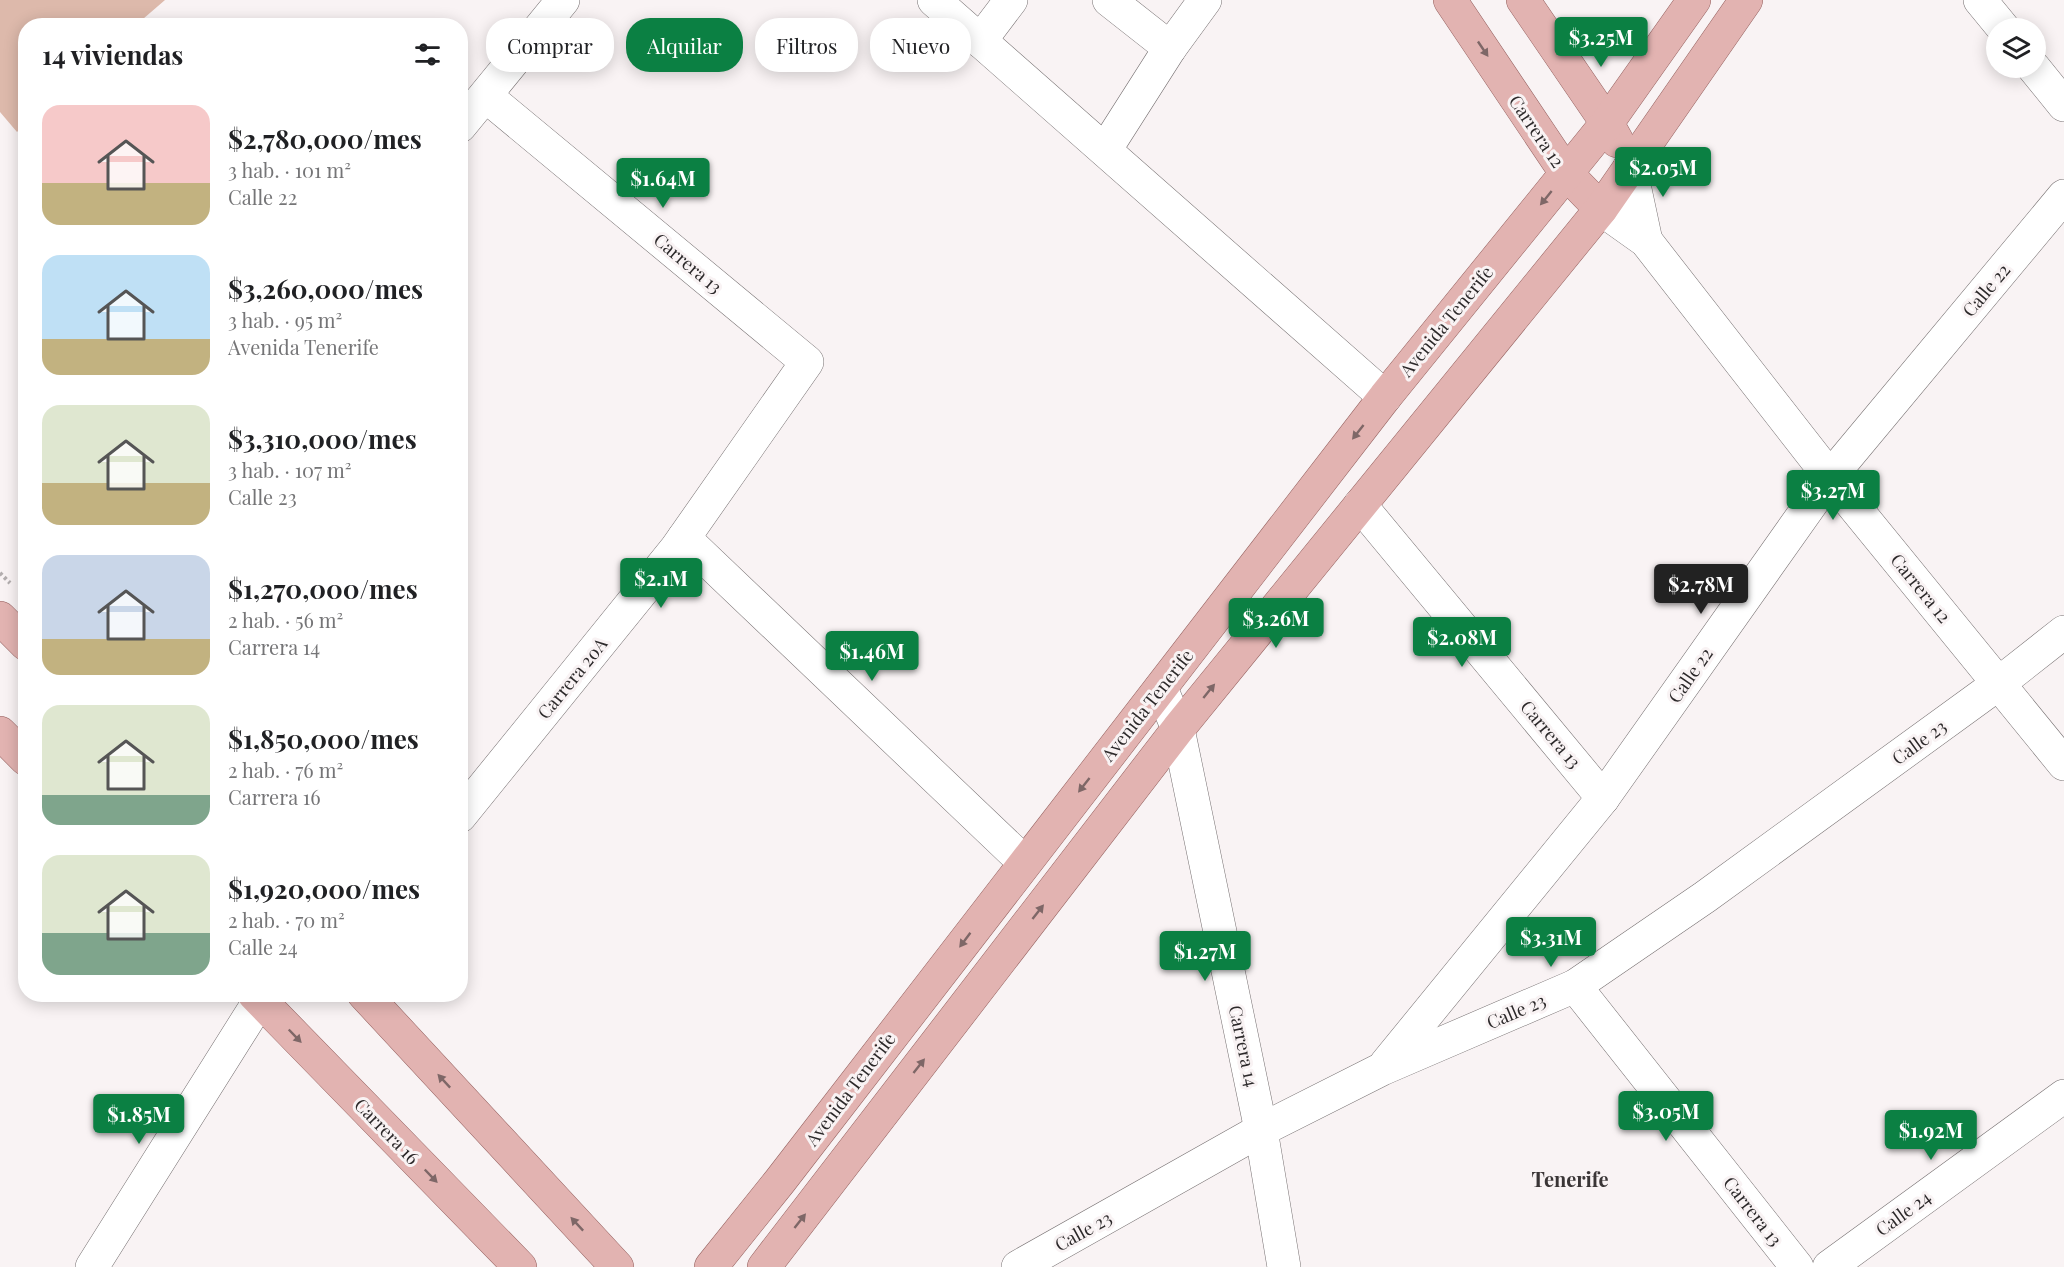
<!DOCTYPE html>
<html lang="es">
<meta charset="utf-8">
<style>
body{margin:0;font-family:"Playfair Display",serif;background:#f6f6f6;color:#202124;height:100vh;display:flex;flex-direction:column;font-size:22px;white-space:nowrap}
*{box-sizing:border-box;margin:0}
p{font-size:20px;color:#757577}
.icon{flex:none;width:33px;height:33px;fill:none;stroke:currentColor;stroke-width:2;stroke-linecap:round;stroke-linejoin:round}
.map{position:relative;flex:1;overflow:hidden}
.panel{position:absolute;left:18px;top:18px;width:450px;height:984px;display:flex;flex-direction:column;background:#fff;border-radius:24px;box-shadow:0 3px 15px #0003}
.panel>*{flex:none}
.guide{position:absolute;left:486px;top:18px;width:570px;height:54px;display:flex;gap:12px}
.fabs{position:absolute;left:1986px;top:18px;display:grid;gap:12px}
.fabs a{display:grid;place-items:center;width:60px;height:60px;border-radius:50%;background:#fff;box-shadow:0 3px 15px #0003;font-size:30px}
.price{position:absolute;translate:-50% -51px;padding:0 14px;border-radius:6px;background:#0b8043;color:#fff;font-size:20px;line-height:39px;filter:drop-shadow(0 2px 3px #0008)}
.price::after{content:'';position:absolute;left:50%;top:36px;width:18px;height:14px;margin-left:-9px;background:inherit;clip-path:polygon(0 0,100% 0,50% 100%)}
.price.on{background:#222;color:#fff}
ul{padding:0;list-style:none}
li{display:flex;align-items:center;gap:18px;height:150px;padding:0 24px}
li span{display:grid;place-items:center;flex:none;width:168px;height:120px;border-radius:18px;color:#555}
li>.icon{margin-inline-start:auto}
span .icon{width:72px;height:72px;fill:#fffc;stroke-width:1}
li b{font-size:26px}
h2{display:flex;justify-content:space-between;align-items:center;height:72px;padding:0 24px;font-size:26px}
.chip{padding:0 21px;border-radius:24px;background:#fff;box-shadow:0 3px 15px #0003;font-size:21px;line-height:54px}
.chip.on{background:#0b8043;color:#fff}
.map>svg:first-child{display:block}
.green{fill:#ddb9ab}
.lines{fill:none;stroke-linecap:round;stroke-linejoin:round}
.minor-casing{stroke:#767071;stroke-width:34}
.major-casing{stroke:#956260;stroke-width:34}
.path{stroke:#b3aeaf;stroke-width:4;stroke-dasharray:3 3;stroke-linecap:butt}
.minor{stroke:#fff;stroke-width:33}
.major{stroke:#e2b3b1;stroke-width:33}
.oneway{fill:#7e6767}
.labels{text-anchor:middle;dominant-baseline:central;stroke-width:6;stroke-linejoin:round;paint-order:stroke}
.street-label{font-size:18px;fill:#2c292a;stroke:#f9f3f4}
.neighbourhood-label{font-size:20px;font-weight:bold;fill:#3a3536;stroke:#f9f3f4}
</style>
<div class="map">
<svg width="2064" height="1267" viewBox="0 0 2064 1267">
<rect width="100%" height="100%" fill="#f9f3f4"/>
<polygon class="green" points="0,0 165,0 136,25 26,26 25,124 17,132 0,112"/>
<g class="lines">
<g class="minor-casing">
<g id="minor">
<polyline points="934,0 1385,397"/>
<polyline points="1109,0 1170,48"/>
<polyline points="1980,0 2003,28"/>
<polyline points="980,41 1011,0"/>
<polyline points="2034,68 2064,105"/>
<polyline points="460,126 563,0"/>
<polyline points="1105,150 1170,48 1205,0"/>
<polyline points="1630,166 1646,241"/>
<polyline points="1601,209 1646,241 1830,477 2064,764"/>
<polyline points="1360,505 1603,798"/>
<polyline points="684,538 1024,862"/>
<polyline points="1161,688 1178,729 1261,1130 1284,1267"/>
<polyline points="460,816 676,549 807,362 486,96"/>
<polyline points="1575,986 1797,1267"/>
<polyline points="1386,1064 1603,798 1830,477 2064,196"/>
<polyline points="92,1267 260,1000"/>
<polyline points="1018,1267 1261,1130 1382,1069 1575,986 1705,897 1998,684 2064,632"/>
<polyline points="1829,1267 2064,1096"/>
</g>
</g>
<g class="major-casing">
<g id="major">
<polyline points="1450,0 1566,173 1601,209"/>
<polyline points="1523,0 1607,123 1617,141"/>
<polyline points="0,618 26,644"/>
<polyline points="0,733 26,759"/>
<polyline points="254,994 520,1267"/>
<polyline points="364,994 617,1267"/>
<polyline points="711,1267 780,1181 1385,397 1607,123 1694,0"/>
<polyline points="764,1267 1178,729 1601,209 1746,0"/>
</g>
</g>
<polyline class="path" points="0,573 10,583"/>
<use href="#minor" class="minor"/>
<use href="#major" class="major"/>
</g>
<defs><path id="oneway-solid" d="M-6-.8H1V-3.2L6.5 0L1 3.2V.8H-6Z" transform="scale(1.5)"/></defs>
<g class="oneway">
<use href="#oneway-solid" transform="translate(1483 49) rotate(56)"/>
<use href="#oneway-solid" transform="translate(1546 198) rotate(129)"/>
<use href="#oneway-solid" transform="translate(1358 432) rotate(128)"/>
<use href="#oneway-solid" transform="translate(1209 691) rotate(-51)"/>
<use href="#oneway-solid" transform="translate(1084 785) rotate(128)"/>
<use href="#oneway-solid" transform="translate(1038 912) rotate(-52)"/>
<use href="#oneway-solid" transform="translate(965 940) rotate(127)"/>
<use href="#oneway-solid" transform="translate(295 1036) rotate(46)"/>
<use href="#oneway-solid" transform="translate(919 1066) rotate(-52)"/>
<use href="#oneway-solid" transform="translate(444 1081) rotate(-133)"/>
<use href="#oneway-solid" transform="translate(431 1176) rotate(46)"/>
<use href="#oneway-solid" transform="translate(800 1221) rotate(-52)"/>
<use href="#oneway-solid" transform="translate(577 1224) rotate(-133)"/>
</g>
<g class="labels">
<g class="street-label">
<text transform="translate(1537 131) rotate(56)">Carrera 12</text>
<text transform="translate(688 263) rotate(40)">Carrera 13</text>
<text transform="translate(1986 290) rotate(-50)">Calle 22</text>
<text transform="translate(1446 321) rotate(-51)">Avenida Tenerife</text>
<text transform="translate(1921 588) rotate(51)">Carrera 12</text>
<text transform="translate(1690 675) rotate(-55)">Calle 22</text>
<text transform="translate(572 678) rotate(-51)">Carrera 20A</text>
<text transform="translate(1147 705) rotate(-52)">Avenida Tenerife</text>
<text transform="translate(1551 734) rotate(50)">Carrera 13</text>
<text transform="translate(1919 742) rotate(-36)">Calle 23</text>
<text transform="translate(1516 1011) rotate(-23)">Calle 23</text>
<text transform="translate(1244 1046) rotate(78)">Carrera 14</text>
<text transform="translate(850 1089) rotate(-53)">Avenida Tenerife</text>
<text transform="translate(387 1131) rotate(46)">Carrera 16</text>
<text transform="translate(1753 1211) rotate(52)">Carrera 13</text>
<text transform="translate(1903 1213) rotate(-36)">Calle 24</text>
<text transform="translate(1083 1231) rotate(-29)">Calle 23</text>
</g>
<g class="neighbourhood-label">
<text x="1570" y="1178">Tenerife</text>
</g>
</g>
</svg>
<div class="fabs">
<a><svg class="icon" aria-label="layers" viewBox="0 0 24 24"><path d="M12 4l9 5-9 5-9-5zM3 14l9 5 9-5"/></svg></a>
</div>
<b class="price" style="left:1601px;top:68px">$3.25M</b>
<b class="price" style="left:1663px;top:198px">$2.05M</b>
<b class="price" style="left:663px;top:209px">$1.64M</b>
<b class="price" style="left:1833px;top:521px">$3.27M</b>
<b class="price" style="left:661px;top:609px">$2.1M</b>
<b class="price on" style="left:1701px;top:615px">$2.78M</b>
<b class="price" style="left:1276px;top:649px">$3.26M</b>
<b class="price" style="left:1462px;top:668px">$2.08M</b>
<b class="price" style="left:872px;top:682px">$1.46M</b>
<b class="price" style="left:1551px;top:968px">$3.31M</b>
<b class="price" style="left:1205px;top:982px">$1.27M</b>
<b class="price" style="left:1666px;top:1142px">$3.05M</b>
<b class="price" style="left:139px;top:1145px">$1.85M</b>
<b class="price" style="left:1931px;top:1161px">$1.92M</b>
<div class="guide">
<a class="chip">Comprar</a>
<a class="chip on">Alquilar</a>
<a class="chip">Filtros</a>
<a class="chip">Nuevo</a>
</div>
<section class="panel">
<h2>14 viviendas<svg class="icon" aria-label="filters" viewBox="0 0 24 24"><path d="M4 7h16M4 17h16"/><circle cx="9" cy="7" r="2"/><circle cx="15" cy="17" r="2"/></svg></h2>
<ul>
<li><span style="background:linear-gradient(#f6c9c9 65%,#c2b280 0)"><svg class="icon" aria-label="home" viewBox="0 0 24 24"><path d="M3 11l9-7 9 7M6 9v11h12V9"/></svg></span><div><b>$2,780,000/mes</b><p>3 hab. · 101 m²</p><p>Calle 22</p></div></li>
<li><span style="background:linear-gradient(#bfe0f5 70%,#c2b280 0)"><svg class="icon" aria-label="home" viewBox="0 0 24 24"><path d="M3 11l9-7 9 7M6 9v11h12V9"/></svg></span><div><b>$3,260,000/mes</b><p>3 hab. · 95 m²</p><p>Avenida Tenerife</p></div></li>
<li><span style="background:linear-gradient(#dfe7d0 65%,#c2b280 0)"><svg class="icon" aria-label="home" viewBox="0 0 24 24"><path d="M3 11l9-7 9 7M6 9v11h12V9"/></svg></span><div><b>$3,310,000/mes</b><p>3 hab. · 107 m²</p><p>Calle 23</p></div></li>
<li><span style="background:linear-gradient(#c9d6e8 70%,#c2b280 0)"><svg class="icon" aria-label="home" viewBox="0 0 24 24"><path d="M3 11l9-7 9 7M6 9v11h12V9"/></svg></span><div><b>$1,270,000/mes</b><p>2 hab. · 56 m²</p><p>Carrera 14</p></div></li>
<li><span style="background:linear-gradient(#dfe7d0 75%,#7fa58c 0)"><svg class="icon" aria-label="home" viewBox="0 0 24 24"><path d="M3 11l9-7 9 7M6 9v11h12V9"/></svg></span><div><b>$1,850,000/mes</b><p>2 hab. · 76 m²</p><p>Carrera 16</p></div></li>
<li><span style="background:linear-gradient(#dfe7d0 65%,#7fa58c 0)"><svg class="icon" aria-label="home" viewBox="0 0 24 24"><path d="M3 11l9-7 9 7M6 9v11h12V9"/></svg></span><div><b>$1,920,000/mes</b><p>2 hab. · 70 m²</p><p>Calle 24</p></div></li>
</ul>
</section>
</div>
